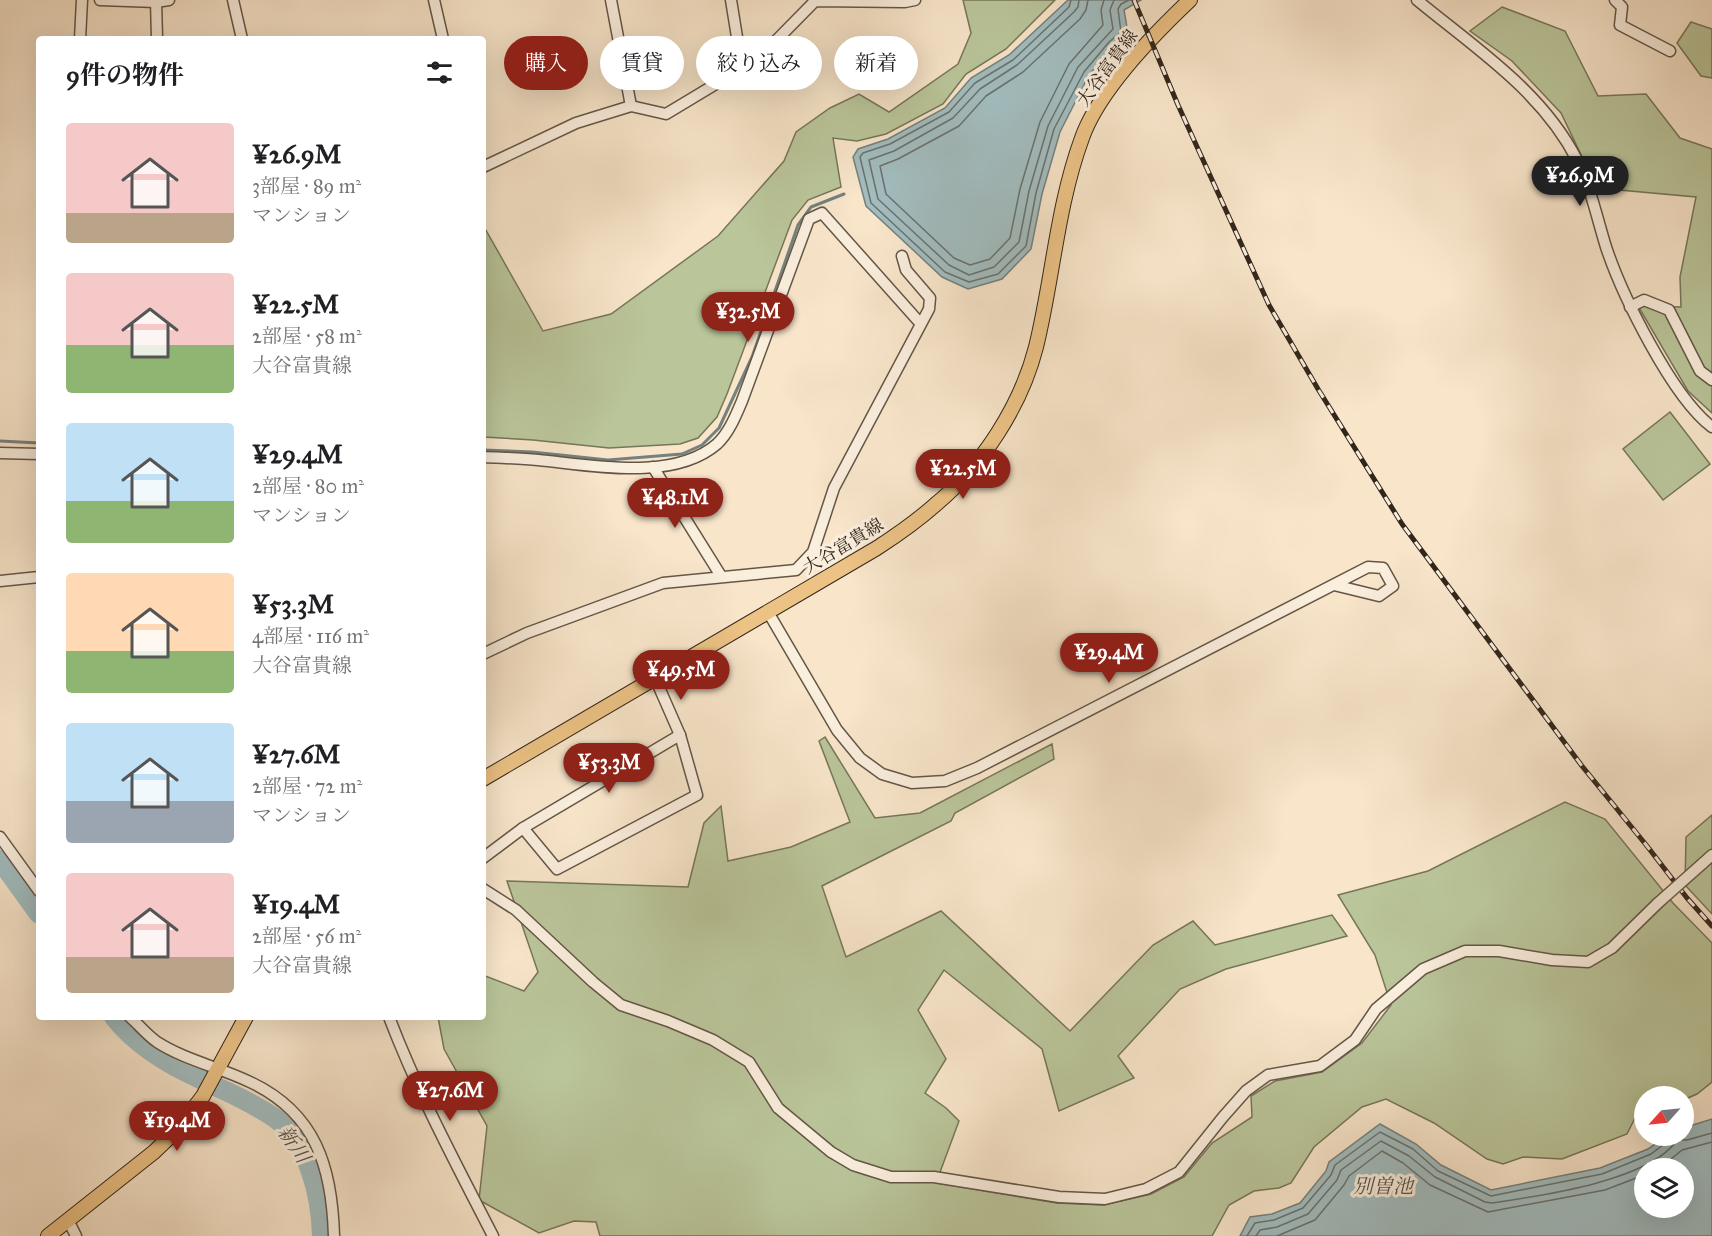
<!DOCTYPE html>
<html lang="ja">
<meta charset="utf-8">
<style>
body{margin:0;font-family:"IM FELL Great Primer","Noto Serif JP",serif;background:#f6f6f6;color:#202124;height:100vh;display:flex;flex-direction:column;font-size:22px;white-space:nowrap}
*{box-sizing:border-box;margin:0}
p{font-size:20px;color:#757577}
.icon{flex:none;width:33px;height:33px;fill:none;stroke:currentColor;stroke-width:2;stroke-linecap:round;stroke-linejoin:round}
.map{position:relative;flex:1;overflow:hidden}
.drawer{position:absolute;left:36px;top:36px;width:450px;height:984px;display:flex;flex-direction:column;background:#fff;border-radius:6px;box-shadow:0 6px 24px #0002}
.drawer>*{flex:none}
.top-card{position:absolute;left:504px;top:36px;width:570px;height:54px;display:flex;gap:12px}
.needle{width:39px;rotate:243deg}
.buttons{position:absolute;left:1634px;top:1086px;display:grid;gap:12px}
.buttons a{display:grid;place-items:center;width:60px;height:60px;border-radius:50%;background:#fff;box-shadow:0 6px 24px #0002;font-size:30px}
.price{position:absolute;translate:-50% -51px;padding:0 14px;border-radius:21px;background:#8f2418;color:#fff;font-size:20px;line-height:39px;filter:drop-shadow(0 2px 3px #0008)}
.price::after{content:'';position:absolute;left:50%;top:36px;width:18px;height:14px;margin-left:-9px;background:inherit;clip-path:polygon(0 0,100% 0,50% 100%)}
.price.on{background:#222;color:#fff}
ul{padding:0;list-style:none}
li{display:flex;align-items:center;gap:18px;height:150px;padding:0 30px}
li span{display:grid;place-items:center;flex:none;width:168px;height:120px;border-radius:6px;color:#555}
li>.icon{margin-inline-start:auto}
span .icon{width:72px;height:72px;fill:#fffc;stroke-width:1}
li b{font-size:26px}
h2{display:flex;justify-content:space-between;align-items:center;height:72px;padding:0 30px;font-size:26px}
.chip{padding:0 21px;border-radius:27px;background:#fff;box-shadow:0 6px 24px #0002;font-size:21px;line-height:54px}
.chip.on{background:#8f2418;color:#fff}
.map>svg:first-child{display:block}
.green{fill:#bac59a;stroke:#76765a;stroke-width:1.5}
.water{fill:#a2bdc0;stroke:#75817e;stroke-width:1.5;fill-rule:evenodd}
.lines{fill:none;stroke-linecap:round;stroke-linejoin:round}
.shore{stroke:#6a726e;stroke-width:1.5}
.stream{stroke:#75817e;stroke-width:3}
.river{stroke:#a2bdc0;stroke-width:20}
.minor-casing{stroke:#645647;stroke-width:13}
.major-casing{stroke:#32261b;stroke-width:16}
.minor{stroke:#faeedd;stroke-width:10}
.major{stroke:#ecc285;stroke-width:14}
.rail-casing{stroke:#32261b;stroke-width:5}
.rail{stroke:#faeedd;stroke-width:3;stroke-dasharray:9;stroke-linecap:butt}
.minor-bridge-casing{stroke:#645647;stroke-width:13;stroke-linecap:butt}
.minor-bridge{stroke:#faeedd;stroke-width:10}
.labels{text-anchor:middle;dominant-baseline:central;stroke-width:6;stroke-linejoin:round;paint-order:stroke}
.street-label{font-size:18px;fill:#32261b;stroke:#faeedd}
.water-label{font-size:20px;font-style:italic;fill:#54534d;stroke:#faeedd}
</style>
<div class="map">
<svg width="1712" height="1236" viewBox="0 0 1712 1236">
<rect width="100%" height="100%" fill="#f8e5ca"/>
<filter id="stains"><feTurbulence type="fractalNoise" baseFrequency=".00333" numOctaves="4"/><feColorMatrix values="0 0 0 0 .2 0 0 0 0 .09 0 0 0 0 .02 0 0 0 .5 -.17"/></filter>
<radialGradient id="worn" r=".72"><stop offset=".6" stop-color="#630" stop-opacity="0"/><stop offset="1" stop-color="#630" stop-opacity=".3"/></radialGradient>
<g class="green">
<polygon points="963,0 1055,0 1006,49 966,74 943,104 886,134 857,141 833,138 841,187 808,200 792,220 727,394 717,417 698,438 680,444 609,448 533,440 483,437 483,225 543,331 611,314 718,236 784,161 796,132 830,108 859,94 889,112 958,64 971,33"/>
<polygon points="1502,7 1565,31 1598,96 1646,94 1680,138 1712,149 1712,413 1688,391 1638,306 1681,307 1680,277 1696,197 1597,188 1561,113 1512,61 1470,31"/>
<polygon points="1691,22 1712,29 1712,78 1701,76 1677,43"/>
<polygon points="1670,412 1710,464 1663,500 1623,449"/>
<polygon points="825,737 875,818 920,813 1052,744 1054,759 955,813 951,821 822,886 846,957 941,911 1070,1031 1153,945 1193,921 1215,945 1332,915 1347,936 1226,969 1180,989 1118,1056 1134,1078 1059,1111 1042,1049 944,970 918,1010 946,1059 925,1093 946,1108 959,1121 936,1183 1057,1203 1103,1205 1151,1194 1184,1177 1212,1143 1252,1117 1251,1096 1275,1081 1322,1072 1362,1043 1391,1005 1375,955 1338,895 1428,871 1565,802 1605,819 1673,903 1712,943 1712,1082 1697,1094 1683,1100 1683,1096 1644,1096 1644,1110 1638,1112 1627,1134 1562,1159 1523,1157 1503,1164 1487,1159 1434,1123 1386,1099 1362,1107 1314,1147 1291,1183 1279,1188 1254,1191 1229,1205 1212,1236 600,1236 596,1222 574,1221 539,1233 479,1200 487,1126 444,1049 438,1017 483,1017 483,975 524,991 538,972 507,881 688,887 704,823 721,806 728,861 791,847 850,822 819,741"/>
<polygon points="1712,815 1712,914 1685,885 1686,837"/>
</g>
<g class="water">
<polygon points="1068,0 1141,0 1124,10 1128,33 1114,46 1089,75 1060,132 1042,194 1031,249 1002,279 968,289 942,277 866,206 853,157 858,149 888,139 945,108 971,78 1009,55"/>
<path d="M1712,1119V1236H1240L1250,1217L1272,1214L1300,1203L1326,1171L1329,1162L1380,1124L1416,1144L1441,1165L1491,1190L1600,1168L1648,1149L1666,1136H1683V1128ZM1644,1168H1683V1208H1644Z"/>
</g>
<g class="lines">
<g class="shore">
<polyline points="1071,0 1069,7 1013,60 975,83 949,112 890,144 863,153 860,157 871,203 945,272 969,282 998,274 1026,246 1036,193 1054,129 1084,72 1109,42 1121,32 1118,9 1121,4 1129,0"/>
<polyline points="1079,0 1078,7 1074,12 1017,65 980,89 953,118 894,151 869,160 878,199 949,265 969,275 994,267 1019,242 1029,191 1048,126 1078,67 1113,29 1110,10 1114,0"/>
<polyline points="1088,0 1086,10 1080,19 1023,72 986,96 959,126 898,159 880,166 886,194 954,258 970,265 990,259 1010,238 1020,189 1040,122 1069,64 1103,25 1101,10 1104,0"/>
<polyline points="1660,1168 1682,1150 1712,1142"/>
<polyline points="1247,1236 1255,1223 1274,1220 1303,1208 1331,1175 1335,1165 1380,1132 1413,1149 1438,1171 1491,1196 1602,1174 1651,1154 1667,1142 1669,1136"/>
<path d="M1256,1236L1260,1230L1277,1227L1308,1214L1337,1180L1341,1170L1381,1141L1409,1156L1435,1177L1485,1202L1492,1203C1539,1196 1650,1181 1677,1140H1687L1712,1133"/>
<polyline points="1277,1236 1315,1220 1344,1185 1349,1176 1382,1151 1403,1163 1430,1185 1488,1212 1605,1190 1644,1175"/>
</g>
<g class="stream">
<polyline points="0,441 39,443"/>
<polyline points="483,450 532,452 608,460 682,454 702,445 719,428 752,357 798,225 811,207 844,194"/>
</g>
<g class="river">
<polyline points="0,860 39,914"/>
<path d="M114,1017C137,1046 169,1065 203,1080"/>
<path d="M217,1087C237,1096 257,1106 275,1118C309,1143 321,1196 322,1236"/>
</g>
<g class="minor-casing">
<g id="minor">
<polyline points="100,0 156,2 169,0"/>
<polyline points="156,0 157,39"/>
<polyline points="233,0 242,39"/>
<polyline points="434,0 443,39"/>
<polyline points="611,0 631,106"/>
<polyline points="731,0 742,68"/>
<path d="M1417,0C1475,48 1542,91 1577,160C1591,188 1597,218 1606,247C1622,295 1672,397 1712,427"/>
<polyline points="1615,0 1622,7 1620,25 1670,51"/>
<polyline points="80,39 82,0"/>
<polyline points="483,167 576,123 631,106 666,114 759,58 815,1 905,2 915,0"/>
<polyline points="1630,307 1644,300 1669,310 1700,371 1712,380"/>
<polyline points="0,453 39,454"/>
<path d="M483,457C501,458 520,458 538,460C591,465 673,482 717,444C729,433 736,415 742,401L809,219L822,213L920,323"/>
<polyline points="653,467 721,576"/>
<polyline points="0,581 39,577"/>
<polyline points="768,612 837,730 860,758 882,774 912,783 945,781 977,768 1368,567 1383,568 1393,586 1379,596 1334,585"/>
<polyline points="483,654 527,633 663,583 796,570 813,552 834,488 929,309 930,298 906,270 902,256"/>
<polyline points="523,828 557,869 697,795 680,735 655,678"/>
<polyline points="0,837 39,891"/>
<polyline points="483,858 523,828 680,735"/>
<polyline points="1702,864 1712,855"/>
<polyline points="483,889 516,910 593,982 621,1005 668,1021 713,1040 749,1062 778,1108 831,1152 853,1165 891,1177 934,1177 1059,1197 1105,1199 1146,1189 1179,1172 1223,1117 1246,1091 1268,1075 1320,1066 1355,1040 1376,1009 1423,969 1465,951 1499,951 1552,960 1588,962 1612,948 1658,903"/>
<path d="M130,1017C139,1025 147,1035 157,1042C185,1060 219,1067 250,1082C316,1113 332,1167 334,1236"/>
<path d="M389,1017C418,1093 456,1164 493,1236"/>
<polyline points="68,1220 76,1236"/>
</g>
</g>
<g class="major-casing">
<g id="major">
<path d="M483,779L877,548C897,535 917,521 935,505C982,466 1021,406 1036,347C1053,278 1057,206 1082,138C1099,90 1153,35 1190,0"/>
<polyline points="48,1236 154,1152 178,1129 203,1096 246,1017"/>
</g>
</g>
<use href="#minor" class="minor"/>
<use href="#major" class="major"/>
<g class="rail-casing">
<polyline id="rail" points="1134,0 1178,105 1269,305 1318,389 1402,524 1582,766 1647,846 1687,898 1712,926"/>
</g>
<use href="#rail" class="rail"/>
<g class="minor-bridge-casing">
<polyline id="minor-bridge" points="1658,903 1702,864"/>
</g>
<use href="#minor-bridge" class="minor-bridge"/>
</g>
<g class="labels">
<g class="street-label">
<text transform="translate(1107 68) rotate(-54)">大谷富貴線</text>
<text transform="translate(843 546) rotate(-31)">大谷富貴線</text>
</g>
<g class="water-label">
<text transform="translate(294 1144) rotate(56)">新川</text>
<text x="1383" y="1186">別曽池</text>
</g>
</g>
<rect width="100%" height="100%" filter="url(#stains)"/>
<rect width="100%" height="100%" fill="url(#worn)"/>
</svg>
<div class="buttons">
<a><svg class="needle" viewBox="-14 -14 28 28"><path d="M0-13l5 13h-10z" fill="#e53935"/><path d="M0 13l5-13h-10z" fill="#757577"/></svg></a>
<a><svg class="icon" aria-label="layers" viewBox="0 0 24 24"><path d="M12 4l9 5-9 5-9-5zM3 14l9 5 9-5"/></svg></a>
</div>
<b class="price on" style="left:1580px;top:207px">¥26.9M</b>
<b class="price" style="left:748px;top:343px">¥32.5M</b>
<b class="price" style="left:963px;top:500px">¥22.5M</b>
<b class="price" style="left:675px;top:529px">¥48.1M</b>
<b class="price" style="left:1109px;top:684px">¥29.4M</b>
<b class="price" style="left:681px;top:701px">¥49.5M</b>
<b class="price" style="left:609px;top:794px">¥53.3M</b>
<b class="price" style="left:450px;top:1122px">¥27.6M</b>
<b class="price" style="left:177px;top:1152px">¥19.4M</b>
<div class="top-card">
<a class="chip on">購入</a>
<a class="chip">賃貸</a>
<a class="chip">絞り込み</a>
<a class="chip">新着</a>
</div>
<section class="drawer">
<h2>9件の物件<svg class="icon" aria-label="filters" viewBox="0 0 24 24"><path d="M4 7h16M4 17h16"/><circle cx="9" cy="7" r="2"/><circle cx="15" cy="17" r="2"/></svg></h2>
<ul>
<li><span style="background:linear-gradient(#f6c9c9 75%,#b9a48a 0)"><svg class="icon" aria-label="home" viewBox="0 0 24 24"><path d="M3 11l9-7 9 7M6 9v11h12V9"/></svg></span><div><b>¥26.9M</b><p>3部屋 · 89 m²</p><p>マンション</p></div></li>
<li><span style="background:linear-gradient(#f6c9c9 60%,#8fb573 0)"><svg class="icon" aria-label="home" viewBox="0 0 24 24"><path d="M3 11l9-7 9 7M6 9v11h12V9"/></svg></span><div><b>¥22.5M</b><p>2部屋 · 58 m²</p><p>大谷富貴線</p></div></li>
<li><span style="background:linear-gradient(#bfe0f5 65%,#8fb573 0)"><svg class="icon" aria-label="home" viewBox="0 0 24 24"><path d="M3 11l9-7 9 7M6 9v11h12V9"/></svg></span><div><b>¥29.4M</b><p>2部屋 · 80 m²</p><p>マンション</p></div></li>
<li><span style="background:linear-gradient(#ffd9b3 65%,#8fb573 0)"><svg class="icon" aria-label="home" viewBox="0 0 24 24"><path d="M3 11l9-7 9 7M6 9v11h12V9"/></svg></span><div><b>¥53.3M</b><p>4部屋 · 116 m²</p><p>大谷富貴線</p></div></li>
<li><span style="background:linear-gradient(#bfe0f5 65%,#9aa5b1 0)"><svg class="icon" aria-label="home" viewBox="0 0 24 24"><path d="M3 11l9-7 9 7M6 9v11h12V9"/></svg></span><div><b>¥27.6M</b><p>2部屋 · 72 m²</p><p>マンション</p></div></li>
<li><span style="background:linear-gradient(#f6c9c9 70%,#b9a48a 0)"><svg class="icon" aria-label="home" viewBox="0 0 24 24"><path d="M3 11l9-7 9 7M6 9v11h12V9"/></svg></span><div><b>¥19.4M</b><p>2部屋 · 56 m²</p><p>大谷富貴線</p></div></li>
</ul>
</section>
</div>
